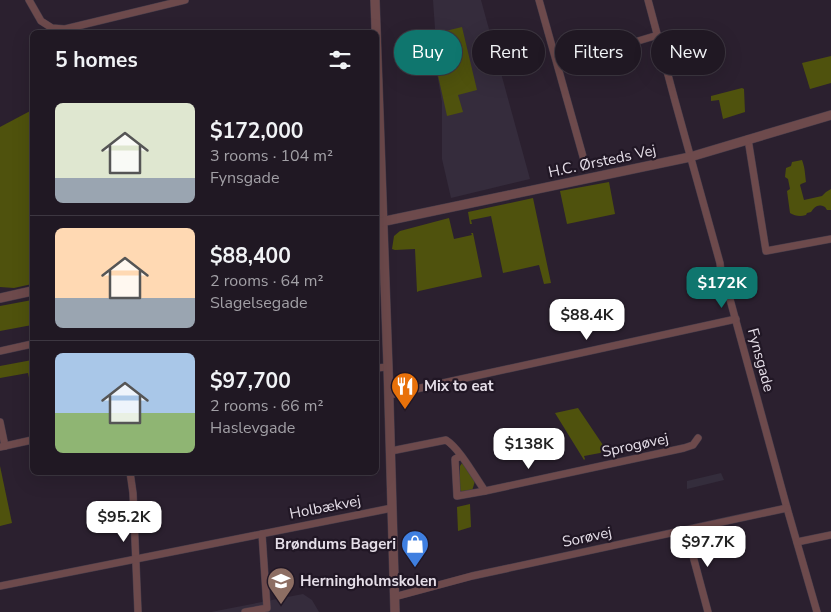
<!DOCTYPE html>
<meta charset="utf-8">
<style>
body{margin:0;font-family:"Nunito Sans",sans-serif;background:#28212b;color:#f1f3f6;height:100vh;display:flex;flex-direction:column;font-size:19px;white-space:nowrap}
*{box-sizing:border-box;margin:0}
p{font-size:16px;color:#a2a0a6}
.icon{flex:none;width:28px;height:28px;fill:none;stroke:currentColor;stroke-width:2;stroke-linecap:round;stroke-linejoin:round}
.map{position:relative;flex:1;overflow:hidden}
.panel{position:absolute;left:30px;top:30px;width:349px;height:445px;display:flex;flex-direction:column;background:#201823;border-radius:8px;box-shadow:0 5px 20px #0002,0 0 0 1px #3d3741}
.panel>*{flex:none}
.guide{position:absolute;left:394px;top:30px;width:361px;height:45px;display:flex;gap:10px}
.price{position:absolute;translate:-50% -42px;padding:0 11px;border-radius:10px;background:#fff;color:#222;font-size:16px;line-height:32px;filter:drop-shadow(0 1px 2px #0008)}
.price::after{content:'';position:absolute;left:50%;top:30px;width:15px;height:11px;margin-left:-8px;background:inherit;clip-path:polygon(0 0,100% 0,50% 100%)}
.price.on{background:#0f766e;color:#fff}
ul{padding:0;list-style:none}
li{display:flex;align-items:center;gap:15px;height:125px;padding:0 25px}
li+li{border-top:1px solid #3d3741}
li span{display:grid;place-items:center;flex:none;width:140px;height:100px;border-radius:8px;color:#555}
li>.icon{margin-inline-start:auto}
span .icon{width:60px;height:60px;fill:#fffc;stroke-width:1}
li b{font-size:21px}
h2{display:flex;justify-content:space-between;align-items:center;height:60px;padding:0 25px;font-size:21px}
.pill{padding:0 18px;border-radius:22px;background:#201823;box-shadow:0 5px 20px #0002,0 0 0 1px #3d3741;font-size:18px;line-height:45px}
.pill.on{background:#0f766e;color:#fff}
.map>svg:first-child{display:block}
.industrial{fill:#342d3c}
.education{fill:#352c3c}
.green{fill:#4f520d}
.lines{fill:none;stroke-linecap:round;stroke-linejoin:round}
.minor-casing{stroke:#453b49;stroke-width:8}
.tertiary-casing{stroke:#453b49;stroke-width:10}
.minor{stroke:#6d4a4c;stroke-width:7}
.tertiary{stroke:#6d4a4c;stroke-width:9}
.labels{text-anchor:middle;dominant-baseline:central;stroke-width:4.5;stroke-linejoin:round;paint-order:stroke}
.street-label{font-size:15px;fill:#e5dee8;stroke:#211725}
.poi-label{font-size:15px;font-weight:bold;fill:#e5dee8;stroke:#211725;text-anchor:start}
</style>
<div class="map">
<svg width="831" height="612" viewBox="0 0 831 612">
<rect width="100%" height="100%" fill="#2b202f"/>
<polygon class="industrial" points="721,473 724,480 687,489 687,481"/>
<g class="education">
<polygon points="433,0 481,0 530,179 451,198 442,159 442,102 430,33 435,29"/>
<polygon points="303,594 312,600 319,612 211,612"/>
</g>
<g class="green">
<polygon points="462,27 477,90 458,95 463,112 447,116 429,35"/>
<polygon points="831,56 831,83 810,89 802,63"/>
<polygon points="742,88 744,89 745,112 723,119 719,100 711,101 711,96"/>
<polygon points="32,110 32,284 14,288 0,287 0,127"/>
<path d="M802,160C805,168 805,174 806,182L801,184L800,185L804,200L822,196L826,192L831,189V210H827L825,207C818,204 815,206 811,212L807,213L806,215C800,217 795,216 790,213L787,191L790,189L788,179L785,177L786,168L791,166L792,162Z"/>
<polygon points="609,182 615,214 567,224 560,191"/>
<polygon points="533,198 551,283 544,284 539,265 503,273 491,216 471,220 472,224 470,224 468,212"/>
<polygon points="449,218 454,239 472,235 471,233 473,233 482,277 419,291 417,292 415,249 395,250 392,249 394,236 400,231"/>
<polygon points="32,300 32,325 0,331 0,306"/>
<polygon points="32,360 32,393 28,373 0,378 0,366"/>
<polygon points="578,408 605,448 600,453 584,456 585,459 584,460 555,413"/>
<polygon points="462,463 464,464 475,481 472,491 464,493 460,490 460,466"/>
<polygon points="0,466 12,523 0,526"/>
<polygon points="470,504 471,527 458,531 457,507"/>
</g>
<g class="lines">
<g class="minor-casing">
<g id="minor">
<polyline points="29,0 41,21 52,28 65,29 185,0"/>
<polyline points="539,0 584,160"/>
<polyline points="648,0 675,101 720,263 721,273 728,292 787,508 817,612"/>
<polyline points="558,65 658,35"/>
<polyline points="748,139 766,251 831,239"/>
<polyline points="0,351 32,344"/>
<polyline points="376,368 388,367"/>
<polyline points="443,383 736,319"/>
<polyline points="389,395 434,385"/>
<polyline points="0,422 5,446"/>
<polyline points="0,447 32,440"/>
<path d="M391,451L446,440C460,449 475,477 485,491L684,448L693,445L698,438"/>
<polyline points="461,456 455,459 457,496 485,491"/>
<polyline points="130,472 133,493 138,612"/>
<polyline points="686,530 708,612"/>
<polyline points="797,542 831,535"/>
<polyline points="0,586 392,508"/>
<polyline points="394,597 472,576 787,508"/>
<polyline points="245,612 267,608 262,534"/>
</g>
</g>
<g class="tertiary-casing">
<g id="tertiary">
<polyline points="375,0 388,367 395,612"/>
<polyline points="376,223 690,157 831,115"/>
<polyline points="0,298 32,291"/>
</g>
</g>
<use href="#minor" class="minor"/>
<use href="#tertiary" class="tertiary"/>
</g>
<defs>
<g id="restaurant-pin" transform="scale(1.4375)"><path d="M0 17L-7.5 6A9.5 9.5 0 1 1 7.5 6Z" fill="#e8710a" stroke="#211725"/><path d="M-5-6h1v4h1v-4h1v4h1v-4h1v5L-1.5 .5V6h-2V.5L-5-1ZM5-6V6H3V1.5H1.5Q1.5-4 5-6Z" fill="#fff"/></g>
<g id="shop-pin" transform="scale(1.4375)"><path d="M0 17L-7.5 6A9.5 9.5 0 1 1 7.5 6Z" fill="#3f7fe0" stroke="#211725"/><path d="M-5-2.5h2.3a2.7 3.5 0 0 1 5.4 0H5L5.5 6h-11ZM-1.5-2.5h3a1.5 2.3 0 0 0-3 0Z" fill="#fff"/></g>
<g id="school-pin" transform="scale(1.4375)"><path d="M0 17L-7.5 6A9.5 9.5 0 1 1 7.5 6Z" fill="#8d6e63" stroke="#211725"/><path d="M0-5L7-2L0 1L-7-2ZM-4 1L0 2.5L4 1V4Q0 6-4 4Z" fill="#fff"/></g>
</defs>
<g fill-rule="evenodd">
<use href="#restaurant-pin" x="405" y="386"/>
<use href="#shop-pin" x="415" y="544"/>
<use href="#school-pin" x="281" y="581"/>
</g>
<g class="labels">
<g class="street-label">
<text transform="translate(602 161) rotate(-12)">H.C. Ørsteds Vej</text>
<text transform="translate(761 360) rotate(75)">Fynsgade</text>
<text transform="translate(635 445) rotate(-12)">Sprogøvej</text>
<text transform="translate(325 507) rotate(-11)">Holbækvej</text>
<text transform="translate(587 537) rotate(-12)">Sorøvej</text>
</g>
<g class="poi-label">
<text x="424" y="386">Mix to eat</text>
<text x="396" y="544" text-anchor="end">Brøndums Bageri</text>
<text x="300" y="581">Herningholmskolen</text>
</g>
</g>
</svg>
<b class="price on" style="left:722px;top:309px">$172K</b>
<b class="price" style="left:587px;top:341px">$88.4K</b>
<b class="price" style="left:529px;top:470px">$138K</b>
<b class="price" style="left:124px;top:543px">$95.2K</b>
<b class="price" style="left:708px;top:568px">$97.7K</b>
<div class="guide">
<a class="pill on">Buy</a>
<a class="pill">Rent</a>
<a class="pill">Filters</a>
<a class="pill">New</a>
</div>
<section class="panel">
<h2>5 homes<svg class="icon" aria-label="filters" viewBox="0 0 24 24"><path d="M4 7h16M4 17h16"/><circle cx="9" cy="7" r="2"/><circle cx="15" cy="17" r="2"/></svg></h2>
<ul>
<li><span style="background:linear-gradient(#dfe7d0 75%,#9aa5b1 0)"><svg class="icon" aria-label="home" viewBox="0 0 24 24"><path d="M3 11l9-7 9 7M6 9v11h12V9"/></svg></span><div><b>$172,000</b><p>3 rooms · 104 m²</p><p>Fynsgade</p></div></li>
<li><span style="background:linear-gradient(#ffd9b3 70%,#9aa5b1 0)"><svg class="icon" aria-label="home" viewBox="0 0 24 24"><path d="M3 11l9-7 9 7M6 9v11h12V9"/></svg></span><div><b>$88,400</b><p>2 rooms · 64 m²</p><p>Slagelsegade</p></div></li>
<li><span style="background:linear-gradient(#a9c7e8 60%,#8fb573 0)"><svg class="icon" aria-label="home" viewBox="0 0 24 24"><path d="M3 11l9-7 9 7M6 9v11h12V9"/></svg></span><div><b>$97,700</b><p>2 rooms · 66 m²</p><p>Haslevgade</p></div></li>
</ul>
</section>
</div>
